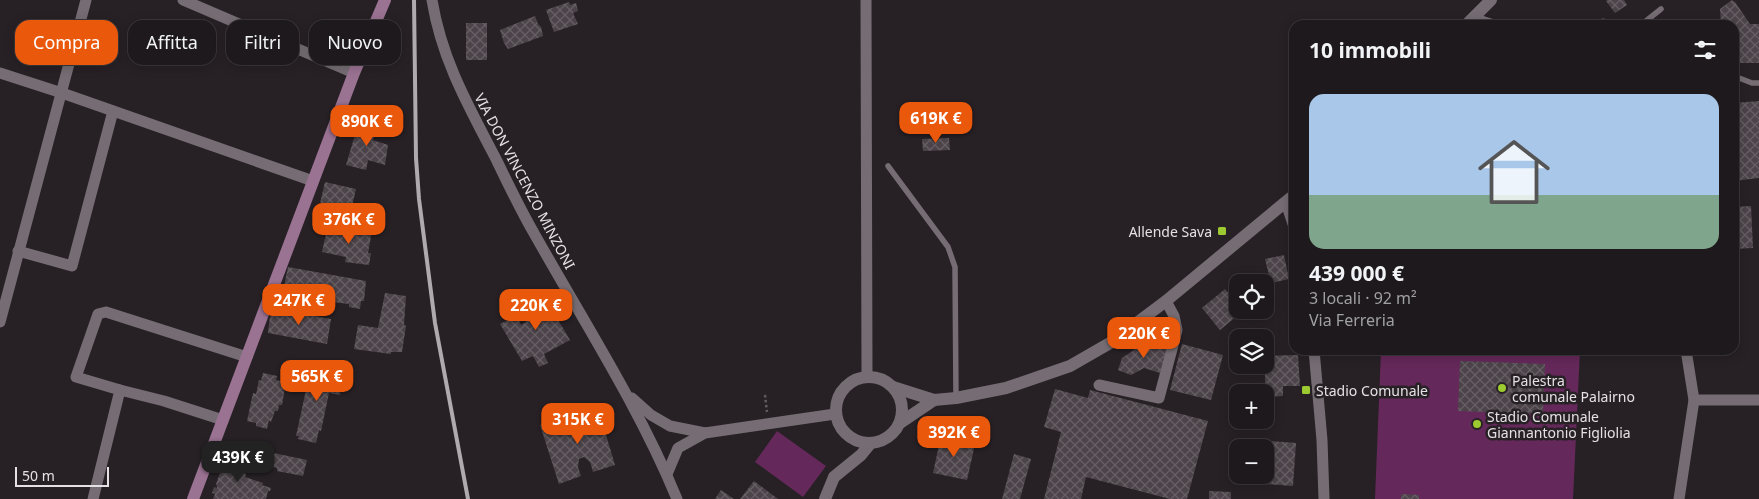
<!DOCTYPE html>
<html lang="it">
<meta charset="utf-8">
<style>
body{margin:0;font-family:"Noto Sans",sans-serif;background:#2a2629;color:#f1f3f6;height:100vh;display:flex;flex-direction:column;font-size:19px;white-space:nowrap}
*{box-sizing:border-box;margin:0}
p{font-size:16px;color:#a0a0a3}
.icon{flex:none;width:28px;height:28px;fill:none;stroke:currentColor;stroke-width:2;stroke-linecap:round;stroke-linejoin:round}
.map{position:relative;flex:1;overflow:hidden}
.side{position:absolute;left:1289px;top:20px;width:450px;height:335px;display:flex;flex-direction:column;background:#1d191c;border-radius:15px;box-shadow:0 2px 12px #0003,0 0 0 1px #3b383b}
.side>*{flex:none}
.banner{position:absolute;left:15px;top:20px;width:475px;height:45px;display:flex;gap:10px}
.buttons{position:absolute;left:1229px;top:274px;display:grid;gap:10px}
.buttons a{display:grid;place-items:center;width:45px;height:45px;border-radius:10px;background:#1d191c;box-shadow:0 2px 12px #0003,0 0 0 1px #3b383b;font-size:25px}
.scale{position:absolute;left:15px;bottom:12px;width:94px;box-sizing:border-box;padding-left:5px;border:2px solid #e5e0e4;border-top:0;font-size:14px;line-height:18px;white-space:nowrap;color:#e5e0e4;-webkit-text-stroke:4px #272126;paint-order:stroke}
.price{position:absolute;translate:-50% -42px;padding:0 11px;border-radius:10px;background:#ea580c;color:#fff;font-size:16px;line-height:32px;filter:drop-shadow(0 1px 2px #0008)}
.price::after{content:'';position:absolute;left:50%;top:30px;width:15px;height:11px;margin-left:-8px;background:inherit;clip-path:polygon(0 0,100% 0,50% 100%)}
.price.selected{background:#222;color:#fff}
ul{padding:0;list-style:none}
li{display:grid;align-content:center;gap:10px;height:265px;padding:0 20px}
li span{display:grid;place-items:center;height:155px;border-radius:15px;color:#555}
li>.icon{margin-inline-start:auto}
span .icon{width:90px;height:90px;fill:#fffc;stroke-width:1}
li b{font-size:21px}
h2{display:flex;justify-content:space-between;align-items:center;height:60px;padding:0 20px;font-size:21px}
.tag{padding:0 18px;border-radius:15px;background:#1d191c;box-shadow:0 2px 12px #0003,0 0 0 1px #3b383b;font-size:18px;line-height:45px}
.tag.selected{background:#ea580c;color:#fff}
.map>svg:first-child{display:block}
.grass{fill:#65285a}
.building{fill:url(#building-cross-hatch)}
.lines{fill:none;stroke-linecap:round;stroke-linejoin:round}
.path{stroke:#615b60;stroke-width:2.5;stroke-dasharray:2.5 2.5;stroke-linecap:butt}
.service{stroke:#756d73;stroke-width:5.5}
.minor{stroke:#756d73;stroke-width:11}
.tertiary{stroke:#756d73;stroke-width:12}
.secondary{stroke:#9a7292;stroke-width:12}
.rail{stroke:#afaaae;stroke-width:4}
.poi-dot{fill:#9dca31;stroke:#272126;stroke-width:2}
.labels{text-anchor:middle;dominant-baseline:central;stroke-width:5;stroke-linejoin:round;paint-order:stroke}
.street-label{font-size:14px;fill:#e5e0e4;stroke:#272126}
.poi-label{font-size:14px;fill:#e5e0e4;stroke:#272126;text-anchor:start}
</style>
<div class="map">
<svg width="1759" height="499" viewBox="0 0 1759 499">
<defs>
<pattern id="building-cross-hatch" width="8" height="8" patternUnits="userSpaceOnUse" patternTransform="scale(1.25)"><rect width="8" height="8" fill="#4c444a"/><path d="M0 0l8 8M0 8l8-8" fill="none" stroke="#665f64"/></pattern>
</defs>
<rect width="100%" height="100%" fill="#272126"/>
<g class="grass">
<polygon points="1381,350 1580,350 1573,499 1375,499"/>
<polygon points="777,431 826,466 803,497 755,462"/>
</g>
<g class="building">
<polygon points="1607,0 1624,0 1627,5 1615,13 1606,1"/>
<polygon points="1732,0 1735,2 1750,24 1759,24 1759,63 1734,63 1734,25 1721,25 1720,9"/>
<polygon points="569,2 570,5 576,3 578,11 573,13 578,24 554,32 546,10"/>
<polygon points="535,16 538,24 541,27 543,36 508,49 504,43 500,30"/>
<polygon points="1602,18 1629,24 1629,25 1600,25"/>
<rect x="466" y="23" width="21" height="37"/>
<rect x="377" y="35" width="22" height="16"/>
<polygon points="1759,101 1759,178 1734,181 1734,103"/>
<polygon points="360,118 378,123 373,140 388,145 385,165 368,160 366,170 346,165"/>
<polygon points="949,138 950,150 923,151 922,139"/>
<polygon points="325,182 356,189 352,206 344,204 342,213 319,208"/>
<polygon points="1751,206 1753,248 1734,249 1734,207"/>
<polygon points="352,227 372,231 368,253 371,253 369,265 345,262 346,257 322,252 327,229 351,234"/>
<polygon points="1284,255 1289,279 1271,283 1265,259"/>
<polygon points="288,267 366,281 364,301 361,301 360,309 349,307 349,304 308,299 309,297 284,295 286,286 284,286"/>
<polygon points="1225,289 1235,301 1238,298 1238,310 1244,310 1220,330 1202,308"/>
<polygon points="541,291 570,340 544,354 548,363 539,367 533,356 522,361 500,324 512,318 519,320 521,325 526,322 526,310 522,302"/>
<polygon points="385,293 406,296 404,325 406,326 402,352 391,352 391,354 354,349 358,325 378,328"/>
<polygon points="271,308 331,319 327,344 268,333"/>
<polygon points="1147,341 1148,343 1167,347 1160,373 1144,368 1131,375 1118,370 1122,358"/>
<polygon points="1182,344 1223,355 1211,400 1170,390"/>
<polygon points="1298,355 1300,386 1283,386 1283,396 1265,397 1265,356"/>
<polygon points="1460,361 1545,364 1543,414 1458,411"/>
<polygon points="315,366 333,370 333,373 343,375 340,395 329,393 321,431 319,430 316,443 298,439 299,436 296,436 309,376 313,377"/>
<polygon points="263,373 277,376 276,380 286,382 282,405 279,405 278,411 275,411 271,422 269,420 267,429 256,426 256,423 247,421 253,393 256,394 259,380 261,381"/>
<polygon points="1055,389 1088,398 1090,390 1208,421 1187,499 1170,499 1086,477 1081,499 1044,499 1061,432 1044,427"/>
<polygon points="597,405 615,465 593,472 590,462 584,457 579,459 578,467 581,476 559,484 540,425 560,418 564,429 567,432 575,429 576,423 574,414"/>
<polygon points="941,436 975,444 967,480 933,473"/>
<polygon points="1255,440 1296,443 1293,486 1251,483 1252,475 1265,475 1265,448 1254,448"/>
<polygon points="264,451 307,460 303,476 277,471 277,468 261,465"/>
<polygon points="1014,454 1031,459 1020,499 1002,499"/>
<polygon points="224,457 245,461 243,473 246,474 245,477 263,483 262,485 271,488 270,491 268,491 266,499 213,499 215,494 212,493 214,487 217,488 217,486 216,484 220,473 218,472 220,465 223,466"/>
<polygon points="754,481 778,499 740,499"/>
<polygon points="721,490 734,499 715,499"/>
<polygon points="1209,491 1231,492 1231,499 1209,499"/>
<polygon points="1401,494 1419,495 1419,499 1401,499"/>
</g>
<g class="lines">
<polyline class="path" points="765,395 767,412"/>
<g class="service">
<polyline points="1475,16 1503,25"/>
<polyline points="1641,25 1661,9"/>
<polyline points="1734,76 1752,83 1759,83"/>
<polyline points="888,166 948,247 955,267 956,398"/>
</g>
<g class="minor">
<polyline points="183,0 354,73"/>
<path d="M432,0C442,61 469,107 497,161C509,186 521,211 535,235C584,322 639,407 677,499"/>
<polyline points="866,0 867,377"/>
<polyline points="0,73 62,93 313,181"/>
<polyline points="1286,203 1294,227"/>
<polyline points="18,251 72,266 113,111"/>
<polyline points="0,322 86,0"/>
<polyline points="1314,350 1322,440 1324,499"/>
<polyline points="1686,350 1694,400"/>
<polyline points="1099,385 1159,398 1177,330 1174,316 1166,301"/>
<polyline points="120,390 164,401 223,420"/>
<polyline points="632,398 651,415 670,426 705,433"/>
<polyline points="667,474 678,448 705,433 835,414"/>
<polyline points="93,499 120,390 76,377 98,314 106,312 247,357"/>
<polyline points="1679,499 1694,400 1759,400"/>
</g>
<g class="tertiary">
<polyline points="1466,25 1491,0"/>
<circle cx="869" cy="410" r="33"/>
<polyline points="893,387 934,400 956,398 1006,388 1070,366 1110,343 1166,301 1294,195"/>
<polyline points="900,423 934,400"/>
<polyline points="825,499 834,477 861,455 870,444"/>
</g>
<polyline class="secondary" points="193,499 354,73 385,0"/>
<polyline class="rail" points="414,0 416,158 419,199 435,323 468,499"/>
</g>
<g class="poi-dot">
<rect x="1217" y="226" width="10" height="10" rx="2.5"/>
<circle cx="1502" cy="388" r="5"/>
<rect x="1301" y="385" width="10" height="10" rx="2.5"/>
<circle cx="1477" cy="424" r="5"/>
</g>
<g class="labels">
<g class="street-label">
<text transform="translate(525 181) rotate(62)">VIA DON VINCENZO MINZONI</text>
</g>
<g class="poi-label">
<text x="1212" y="231" text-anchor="end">Allende Sava</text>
<text x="1512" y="380">Palestra<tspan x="1512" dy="16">comunale Palairno</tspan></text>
<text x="1316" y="390">Stadio Comunale</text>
<text x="1487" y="416">Stadio Comunale<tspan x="1487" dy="16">Giannantonio Figliolia</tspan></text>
</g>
</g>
</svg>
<div class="buttons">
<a><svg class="icon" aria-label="locate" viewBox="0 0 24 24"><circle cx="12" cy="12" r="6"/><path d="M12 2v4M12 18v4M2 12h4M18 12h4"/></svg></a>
<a><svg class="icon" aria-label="layers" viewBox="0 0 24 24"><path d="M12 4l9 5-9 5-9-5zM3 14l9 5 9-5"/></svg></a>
<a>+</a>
<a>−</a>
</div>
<div class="scale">50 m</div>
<b class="price" style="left:936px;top:144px">619K €</b>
<b class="price" style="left:367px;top:147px">890K €</b>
<b class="price" style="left:349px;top:245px">376K €</b>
<b class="price" style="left:299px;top:326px">247K €</b>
<b class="price" style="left:536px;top:331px">220K €</b>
<b class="price" style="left:1144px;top:359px">220K €</b>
<b class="price" style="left:317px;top:402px">565K €</b>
<b class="price" style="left:578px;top:445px">315K €</b>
<b class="price" style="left:954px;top:458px">392K €</b>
<b class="price selected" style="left:238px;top:483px">439K €</b>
<div class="banner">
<a class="tag selected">Compra</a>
<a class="tag">Affitta</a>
<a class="tag">Filtri</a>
<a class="tag">Nuovo</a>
</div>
<section class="side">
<h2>10 immobili<svg class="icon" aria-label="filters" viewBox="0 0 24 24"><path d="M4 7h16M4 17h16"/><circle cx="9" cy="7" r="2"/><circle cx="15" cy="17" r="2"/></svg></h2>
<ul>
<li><span style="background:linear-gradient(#a9c7e8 65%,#7fa58c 0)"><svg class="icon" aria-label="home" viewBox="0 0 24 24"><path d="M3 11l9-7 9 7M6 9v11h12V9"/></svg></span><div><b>439 000 €</b><p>3 locali · 92 m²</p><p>Via Ferreria</p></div></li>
</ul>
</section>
</div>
